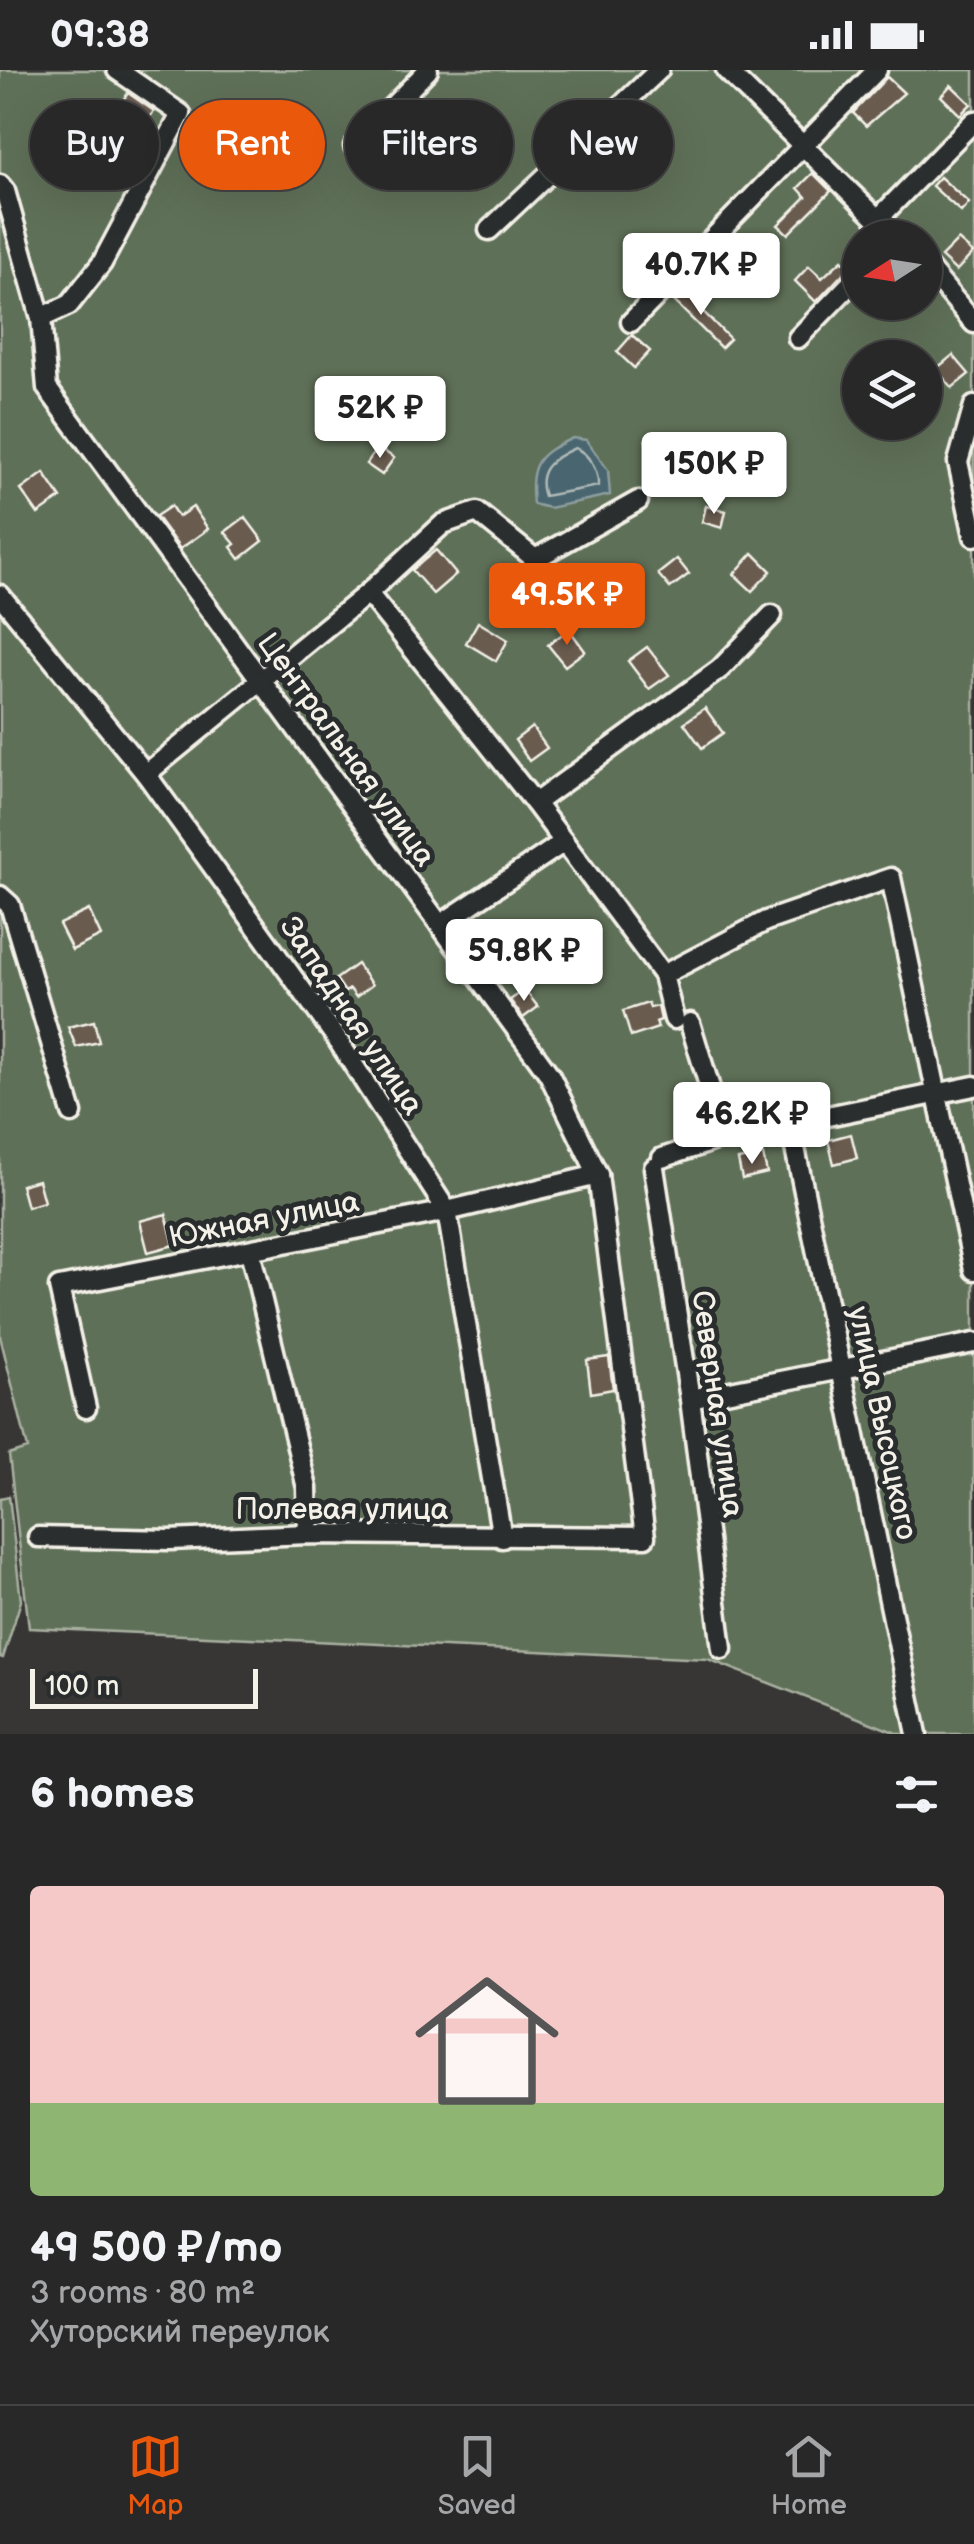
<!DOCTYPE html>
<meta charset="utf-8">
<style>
body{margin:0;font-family:"Balsamiq Sans",sans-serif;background:#353434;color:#f1f3f6;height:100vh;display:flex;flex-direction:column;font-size:38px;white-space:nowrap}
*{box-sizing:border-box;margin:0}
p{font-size:32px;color:#a5a6a8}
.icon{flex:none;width:55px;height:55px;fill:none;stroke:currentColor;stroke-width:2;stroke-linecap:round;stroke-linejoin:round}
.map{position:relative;height:1664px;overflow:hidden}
.sheet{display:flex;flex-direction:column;background:#292828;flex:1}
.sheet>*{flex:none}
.guide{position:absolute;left:30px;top:30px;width:915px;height:90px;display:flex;gap:20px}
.needle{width:65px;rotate:258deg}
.controls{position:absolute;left:842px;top:150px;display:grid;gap:20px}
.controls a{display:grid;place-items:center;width:100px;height:100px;border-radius:50%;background:#292828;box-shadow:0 10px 40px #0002,0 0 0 2px #454445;font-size:50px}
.scale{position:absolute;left:30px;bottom:25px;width:228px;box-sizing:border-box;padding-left:10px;border:5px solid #f4f1e8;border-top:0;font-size:28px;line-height:35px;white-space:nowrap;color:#f4f1e8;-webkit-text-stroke:8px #2a2d2e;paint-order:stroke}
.price{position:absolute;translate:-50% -85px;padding:0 22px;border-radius:10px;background:#fff;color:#222;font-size:32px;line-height:65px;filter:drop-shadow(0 2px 5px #0008)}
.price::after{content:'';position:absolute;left:50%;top:60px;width:30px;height:22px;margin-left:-15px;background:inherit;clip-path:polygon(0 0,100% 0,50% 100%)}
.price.current{background:#ea580c;color:#fff}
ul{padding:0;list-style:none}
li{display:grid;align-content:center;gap:20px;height:530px;padding:0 30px}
li span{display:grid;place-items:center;height:310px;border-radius:10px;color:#555}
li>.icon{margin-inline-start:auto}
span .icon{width:180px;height:180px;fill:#fffc;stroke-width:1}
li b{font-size:42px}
h2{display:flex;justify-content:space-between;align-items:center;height:120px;padding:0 30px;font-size:42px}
.tag{padding:0 35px;border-radius:45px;background:#292828;box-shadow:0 10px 40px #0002,0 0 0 2px #454445;font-size:35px;line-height:90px}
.tag.current{background:#ea580c;color:#fff}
.status{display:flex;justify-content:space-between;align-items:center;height:70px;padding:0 50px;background:#292828;direction:ltr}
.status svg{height:28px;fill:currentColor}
.tab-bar{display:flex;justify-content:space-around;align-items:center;height:140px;border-top:2px solid #454445;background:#292828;font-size:28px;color:#a5a6a8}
.tab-bar a{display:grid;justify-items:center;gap:5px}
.tab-bar .current{color:#ea580c}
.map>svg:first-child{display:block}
.green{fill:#5e7059;stroke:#a9b0a0;stroke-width:2.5;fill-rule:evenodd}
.water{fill:#4a666f;stroke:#8e9e9f;stroke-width:2.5}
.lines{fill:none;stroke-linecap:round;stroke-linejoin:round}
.shore{stroke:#b0b9b8;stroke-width:2.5}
.building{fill:#695b50;stroke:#f4f1e8;stroke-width:2.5}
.minor-casing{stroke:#f4f1e8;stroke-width:25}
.minor{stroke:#2a2d2e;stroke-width:18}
.labels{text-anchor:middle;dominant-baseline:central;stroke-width:10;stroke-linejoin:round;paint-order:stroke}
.street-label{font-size:30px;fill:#f4f1e8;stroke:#2a2d2e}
</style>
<div class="status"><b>09:38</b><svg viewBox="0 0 49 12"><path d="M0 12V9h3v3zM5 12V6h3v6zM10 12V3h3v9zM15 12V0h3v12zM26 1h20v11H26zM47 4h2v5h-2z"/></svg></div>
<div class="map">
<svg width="974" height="1664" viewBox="0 0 974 1664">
<rect width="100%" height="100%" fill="#373635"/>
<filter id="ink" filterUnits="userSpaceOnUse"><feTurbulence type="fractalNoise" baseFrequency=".01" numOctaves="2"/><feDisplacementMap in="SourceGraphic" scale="20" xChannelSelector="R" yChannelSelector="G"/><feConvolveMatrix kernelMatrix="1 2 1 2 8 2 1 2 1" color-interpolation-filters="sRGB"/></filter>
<g filter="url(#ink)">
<g class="green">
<path d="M0,0H974V1664H899L708,1589L29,1558L9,1385L28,1379L0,1266ZM860,168H925V232H860ZM860,288H925V352H860Z"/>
<polygon points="9,1426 21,1531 3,1588 0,1587 0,1428"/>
</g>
<path class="water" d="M573,368L586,370L608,400L610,425L549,438L533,434C529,393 537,384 573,368Z"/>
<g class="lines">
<path class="shore" d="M575,378C589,383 599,402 598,416L544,426C535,400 552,388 575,378Z"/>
</g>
<g class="building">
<polygon points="887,7 904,23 866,56 853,43"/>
<polygon points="951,15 971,34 960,45 941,26"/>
<polygon points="128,23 154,41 136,67 110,49"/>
<polygon points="813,103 831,121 788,164 778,155 806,127 798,118"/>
<polygon points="940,107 969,133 961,142 932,116"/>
<polygon points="958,170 973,183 956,201 941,187"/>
<polygon points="842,190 849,197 816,232 795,211 809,196 822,208"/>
<polygon points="681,219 730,269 721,278 671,228"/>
<polygon points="632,265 650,281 634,298 617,282"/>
<polygon points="953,285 969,304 952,318 936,299"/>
<polygon points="672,365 676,386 651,392 646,371"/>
<polygon points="378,377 394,388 382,405 366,394"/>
<polygon points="44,403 61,428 38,444 21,420"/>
<polygon points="171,436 178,447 193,437 208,459 180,479 156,446"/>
<polygon points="706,436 726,441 722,458 702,452"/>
<polygon points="245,447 263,471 240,489 231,477 235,474 225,462"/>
<polygon points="436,480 456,504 433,524 412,500"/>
<polygon points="753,483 771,501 752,521 734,504"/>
<polygon points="677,489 689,504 670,518 658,504"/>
<polygon points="478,552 508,570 496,591 466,573"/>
<polygon points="569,559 585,581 565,596 548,575"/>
<polygon points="647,577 669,605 649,619 628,591"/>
<polygon points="705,638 723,663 702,678 684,653"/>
<polygon points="532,657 547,678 529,691 515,670"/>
<polygon points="89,840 101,866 72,880 59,854"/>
<polygon points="357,894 372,915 356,927 350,919 345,922 336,909"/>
<polygon points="525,920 538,937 523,948 510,930"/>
<polygon points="648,933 650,938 658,936 661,950 656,952 658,958 631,967 623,941"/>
<polygon points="94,951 99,972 76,977 68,957"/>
<polygon points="851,1064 857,1088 834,1094 828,1070"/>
<polygon points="763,1085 767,1103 742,1109 738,1090"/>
<polygon points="38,1110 44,1132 27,1137 21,1115"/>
<polygon points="166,1144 174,1175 148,1182 140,1151"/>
<polygon points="609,1287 613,1319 591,1323 587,1290"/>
</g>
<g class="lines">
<g class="minor-casing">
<g id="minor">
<polyline points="726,0 897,168"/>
<polyline points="354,76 428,0"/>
<polyline points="0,115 5,121 41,248 47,318 549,1004 598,1105 645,1467 308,1464 170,1470 38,1467"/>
<polyline points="878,149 974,51"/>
<polyline points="489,160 659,0"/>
<polyline points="925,194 974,253"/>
<polyline points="41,248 69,235 102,193 181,44 117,0"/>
<polyline points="631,252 877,0"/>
<polyline points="798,268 860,204"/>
<polyline points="974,336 958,392 974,466"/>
<polyline points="368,523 535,733 663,905 674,949"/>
<polyline points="0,525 146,704 335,966 447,1141 502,1468"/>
<polyline points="146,704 368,523 443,454 477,442 535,489 638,431"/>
<polyline points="535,733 720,599 772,545"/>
<polyline points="0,826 10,835 72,1043"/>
<polyline points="440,855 564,772"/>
<polyline points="663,905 766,851 891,808 974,1200"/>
<polyline points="690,953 725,1067"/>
<polyline points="790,1054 917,1664"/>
<polyline points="662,1088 725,1067 974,1016"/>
<polyline points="654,1098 690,1329 722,1579"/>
<polyline points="250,1181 307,1418 308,1464"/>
<polyline points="690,1329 974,1273"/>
<polyline points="86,1338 59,1217 447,1141 598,1105"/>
</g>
</g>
<use href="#minor" class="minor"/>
</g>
</g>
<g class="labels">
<g class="street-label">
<text transform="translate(346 680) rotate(54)">Центральная улица</text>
<text transform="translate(351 946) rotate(56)">Западная улица</text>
<text transform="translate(264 1150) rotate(-11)">Южная улица</text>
<text transform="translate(717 1334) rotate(82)">Северная улица</text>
<text transform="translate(882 1353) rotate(78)">улица Высоцкого</text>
<text x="342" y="1440">Полевая улица</text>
</g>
</g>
</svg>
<div class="controls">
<a><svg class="needle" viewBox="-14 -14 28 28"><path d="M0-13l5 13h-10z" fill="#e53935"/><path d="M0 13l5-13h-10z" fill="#a5a6a8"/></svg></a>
<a><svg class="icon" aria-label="layers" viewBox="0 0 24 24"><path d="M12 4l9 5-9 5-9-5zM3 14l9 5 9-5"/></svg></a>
</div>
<div class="scale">100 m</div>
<b class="price" style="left:701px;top:248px">40.7K ₽</b>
<b class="price" style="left:380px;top:391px">52K ₽</b>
<b class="price" style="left:714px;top:447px">150K ₽</b>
<b class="price current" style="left:567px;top:578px">49.5K ₽</b>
<b class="price" style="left:524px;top:934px">59.8K ₽</b>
<b class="price" style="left:752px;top:1097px">46.2K ₽</b>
<div class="guide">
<a class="tag">Buy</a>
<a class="tag current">Rent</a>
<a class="tag">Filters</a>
<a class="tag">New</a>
</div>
</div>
<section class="sheet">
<h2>6 homes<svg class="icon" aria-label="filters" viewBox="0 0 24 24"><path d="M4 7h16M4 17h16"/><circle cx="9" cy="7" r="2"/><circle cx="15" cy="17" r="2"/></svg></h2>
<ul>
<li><span style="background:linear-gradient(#f6c9c9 70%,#8fb573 0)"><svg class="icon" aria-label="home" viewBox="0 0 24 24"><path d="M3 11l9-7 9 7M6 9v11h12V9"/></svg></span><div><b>49 500 ₽/mo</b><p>3 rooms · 80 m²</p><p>Хуторский переулок</p></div></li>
</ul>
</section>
<nav class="tab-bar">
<a class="current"><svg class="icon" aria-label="map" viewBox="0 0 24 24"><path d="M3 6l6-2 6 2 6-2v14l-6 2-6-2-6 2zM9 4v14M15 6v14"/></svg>Map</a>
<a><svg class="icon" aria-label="saved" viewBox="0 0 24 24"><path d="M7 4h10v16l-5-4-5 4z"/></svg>Saved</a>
<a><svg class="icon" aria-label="home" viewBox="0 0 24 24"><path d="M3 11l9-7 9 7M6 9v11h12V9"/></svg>Home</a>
</nav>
